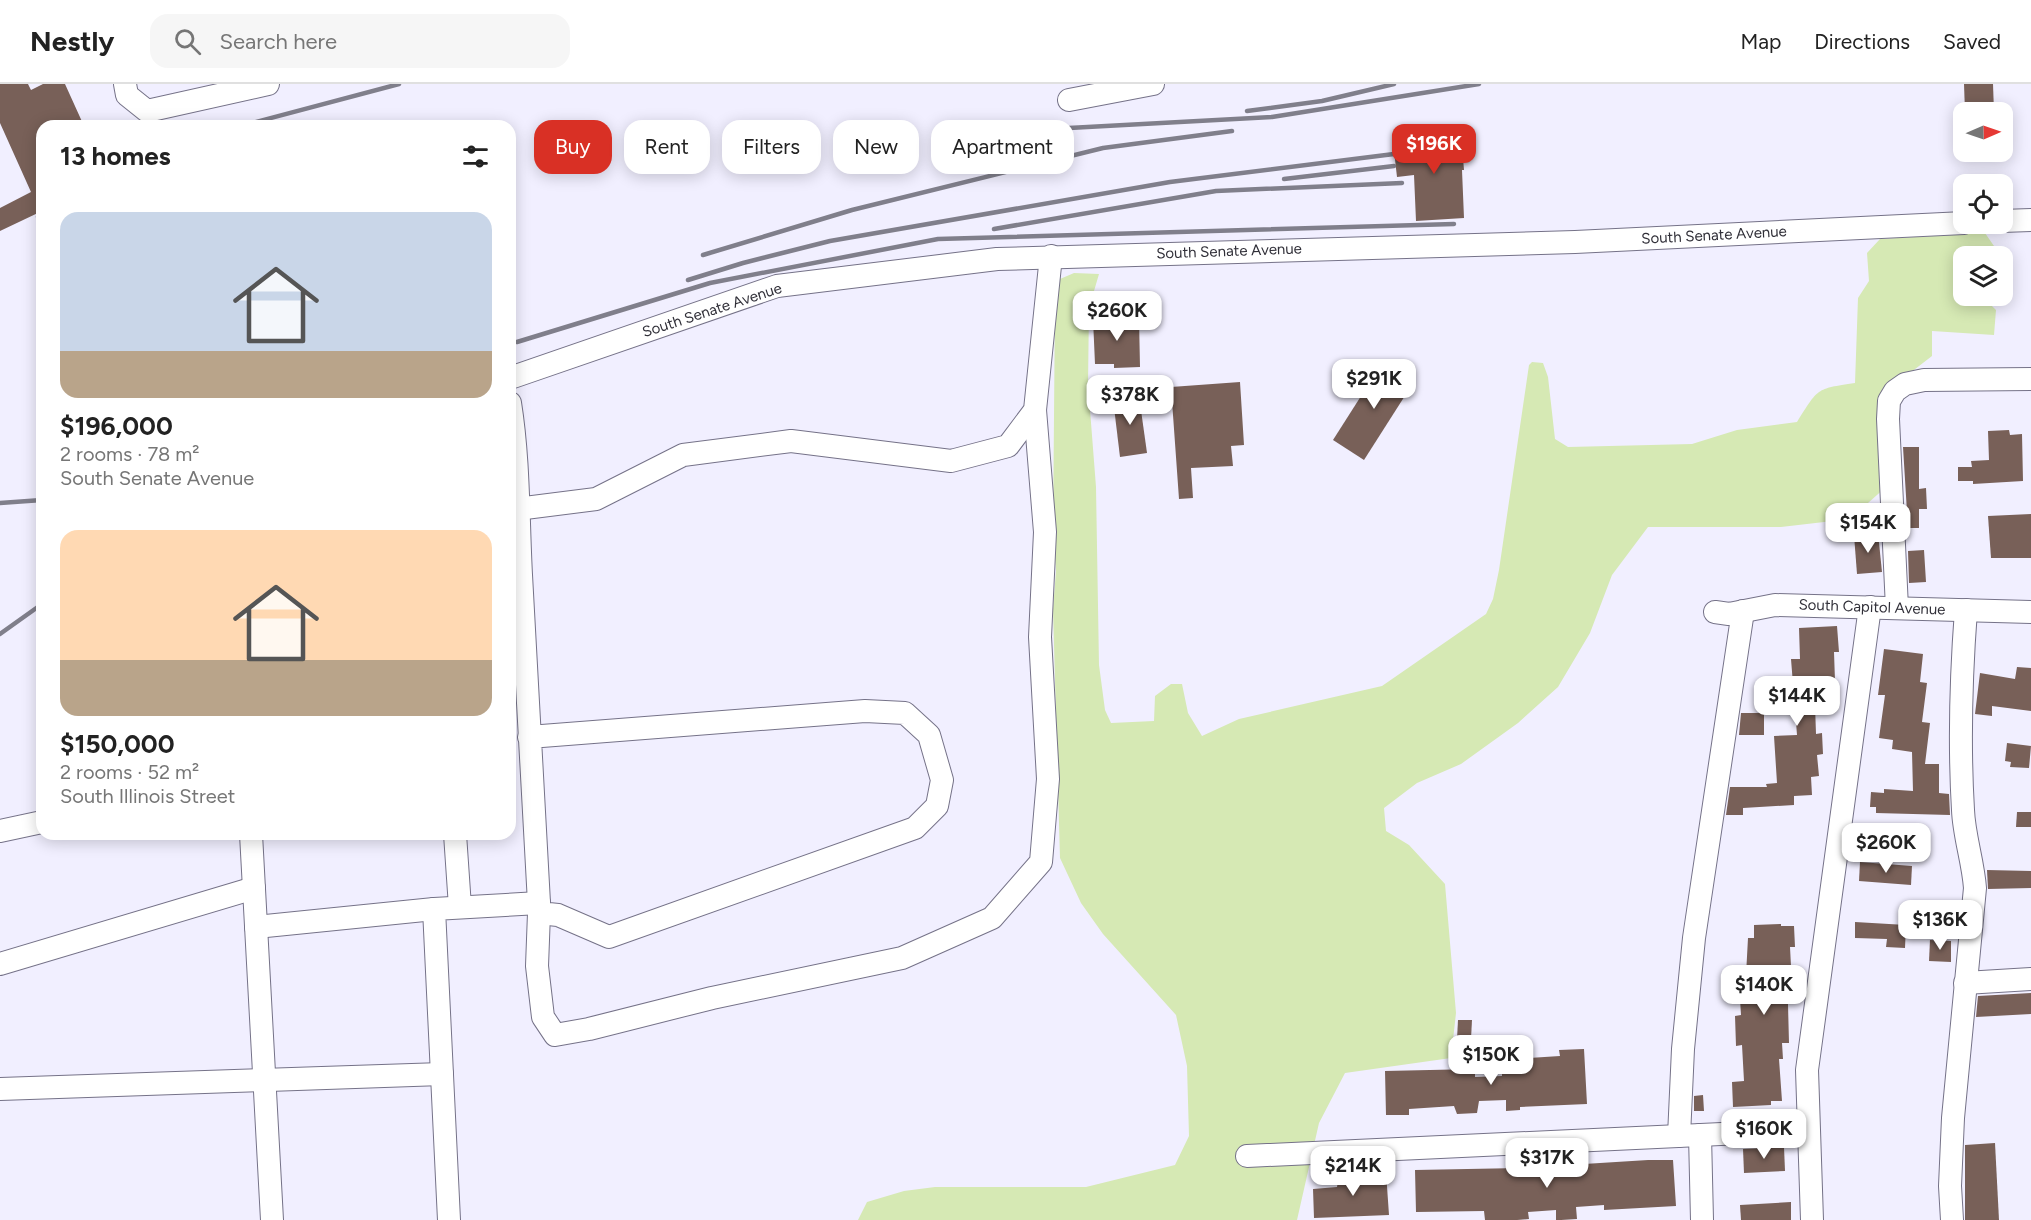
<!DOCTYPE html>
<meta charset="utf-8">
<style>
body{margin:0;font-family:Figtree,sans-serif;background:#f6f6f6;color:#222;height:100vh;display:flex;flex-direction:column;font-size:22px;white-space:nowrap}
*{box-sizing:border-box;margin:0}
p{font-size:20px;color:#767676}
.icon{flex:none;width:33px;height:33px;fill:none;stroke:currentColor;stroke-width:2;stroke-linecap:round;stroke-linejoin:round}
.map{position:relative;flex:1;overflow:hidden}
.side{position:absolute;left:36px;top:36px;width:480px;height:720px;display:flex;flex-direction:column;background:#fff;border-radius:18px;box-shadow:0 3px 15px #0003}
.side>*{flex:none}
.banner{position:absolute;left:534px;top:36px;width:570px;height:54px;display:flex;gap:12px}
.needle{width:39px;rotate:88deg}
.tools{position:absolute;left:1953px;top:18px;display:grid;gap:12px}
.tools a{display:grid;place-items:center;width:60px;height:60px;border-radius:12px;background:#fff;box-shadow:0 3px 15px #0003;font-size:30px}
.price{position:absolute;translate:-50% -51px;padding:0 14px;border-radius:12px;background:#fff;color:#222;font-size:20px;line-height:39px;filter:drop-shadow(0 2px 3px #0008)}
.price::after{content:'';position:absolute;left:50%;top:36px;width:18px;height:14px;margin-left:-9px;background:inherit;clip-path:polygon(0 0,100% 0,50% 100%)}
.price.active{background:#d93025;color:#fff}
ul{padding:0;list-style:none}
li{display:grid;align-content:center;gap:12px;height:318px;padding:0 24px}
li span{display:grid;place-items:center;height:186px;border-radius:18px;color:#555}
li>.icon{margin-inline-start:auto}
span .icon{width:108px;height:108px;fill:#fffc;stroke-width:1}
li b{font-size:26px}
h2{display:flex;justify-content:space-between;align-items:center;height:72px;padding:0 24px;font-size:26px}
.chip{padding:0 21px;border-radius:18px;background:#fff;box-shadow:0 3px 15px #0003;font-size:21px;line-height:54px}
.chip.active{background:#d93025;color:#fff}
header{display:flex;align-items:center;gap:36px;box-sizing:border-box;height:84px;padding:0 30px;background:#fff;border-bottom:2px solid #e0e0e0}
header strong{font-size:28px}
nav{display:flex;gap:33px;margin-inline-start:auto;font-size:21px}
.search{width:420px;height:54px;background:#f6f6f6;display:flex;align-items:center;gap:15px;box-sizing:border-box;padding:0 21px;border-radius:18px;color:#767676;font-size:22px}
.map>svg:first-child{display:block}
.green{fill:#d6e9b4}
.building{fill:#786058}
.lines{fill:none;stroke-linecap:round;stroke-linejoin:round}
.minor-casing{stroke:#757288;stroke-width:24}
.minor{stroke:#fff;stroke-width:22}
.rail{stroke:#807f8b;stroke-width:4.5}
.labels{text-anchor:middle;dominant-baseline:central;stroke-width:6;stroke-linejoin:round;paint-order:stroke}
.street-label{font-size:15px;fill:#302f38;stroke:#fff}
</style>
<header>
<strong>Nestly</strong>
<div class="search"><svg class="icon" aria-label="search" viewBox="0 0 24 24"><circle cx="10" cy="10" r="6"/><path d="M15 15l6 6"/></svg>Search here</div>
<nav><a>Map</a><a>Directions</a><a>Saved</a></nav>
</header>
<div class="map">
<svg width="2031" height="1136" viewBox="0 0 2031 1136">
<rect width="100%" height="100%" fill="#f1efff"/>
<path class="green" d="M1985,149L1994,162L1985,172H1964V212L1984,214L1996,226L1994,251L1932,247V272L1897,299L1886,403L1850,435L1781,443H1648L1612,491L1590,549L1558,603L1518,639L1461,680L1417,699L1384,724L1386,747L1409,761L1445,800L1456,929L1451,974L1345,989L1319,1039L1297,1136H858L867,1118L904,1107L935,1103H1086L1175,1081L1189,1052L1187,982L1176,931L1103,850L1081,819L1060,774L1053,525L1056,487L1053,450L1055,215L1060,195L1074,189L1099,190L1089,224L1088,300L1096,403L1099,581L1105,626L1111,639L1154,637L1155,612L1171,600H1182L1188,629L1202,652L1239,635L1382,602L1486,530L1493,515L1499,486L1529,281L1532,278L1543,279L1548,293L1555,355L1568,363L1692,360L1737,346L1797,338C1819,304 1815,305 1855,299L1858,214L1869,197L1867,169L1880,155Z"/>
<g class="building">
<polygon points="0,0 28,0 31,6 43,0 65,0 84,42 42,42 42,132 40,128 0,147 0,124 31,108 0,39"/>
<polygon points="1964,0 1993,0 1994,28 1965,28"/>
<polygon points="1461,51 1464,86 1462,86 1464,134 1416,137 1414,91 1397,93 1393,58"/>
<polygon points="1139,234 1140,283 1114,284 1114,280 1095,280 1093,235"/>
<polygon points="1384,276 1415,296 1364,376 1333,356"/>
<polygon points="1240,298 1244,361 1231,362 1233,382 1191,384 1193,414 1179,415 1171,303"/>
<polygon points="1139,312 1147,369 1120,373 1113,315"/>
<polygon points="2009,346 2010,351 2022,350 2023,397 1973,400 1973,397 1958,397 1958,383 1972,383 1971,377 1989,376 1988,347"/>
<polygon points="1903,363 1919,363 1919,405 1926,404 1927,425 1919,425 1919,444 1908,444"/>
<polygon points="2031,430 2031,474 1991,474 1988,432"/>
<polygon points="1878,449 1882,488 1857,490 1854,451"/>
<polygon points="1924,466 1926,498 1909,499 1908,467"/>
<polygon points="1837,542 1839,568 1834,568 1835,597 1826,598 1828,620 1815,621 1816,650 1822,649 1823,670 1817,671 1819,692 1811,693 1812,711 1794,712 1794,721 1743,724 1743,731 1726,731 1730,703 1767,703 1766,700 1777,699 1774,652 1797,651 1791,575 1800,575 1799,544"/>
<polygon points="1884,565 1923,570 1920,598 1927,599 1922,638 1930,639 1925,680 1939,680 1939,709 1949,710 1950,731 1876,729 1876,723 1870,723 1871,708 1884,709 1884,705 1913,707 1912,668 1892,665 1893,656 1879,654 1885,611 1878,611"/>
<polygon points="2017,583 2031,584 2031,627 1992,622 1992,632 1975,630 1980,589 2015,595"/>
<polygon points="1741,629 1764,629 1764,651 1739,651"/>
<polygon points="2007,659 2031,662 2029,684 2010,683 2011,678 2005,677"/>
<polygon points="2017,728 2031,728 2031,743 2016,743"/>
<polygon points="1860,778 1912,782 1911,801 1859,797"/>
<polygon points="1987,786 2031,787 2031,804 1988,805"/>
<polygon points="1855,838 1906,841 1905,864 1886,863 1887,855 1855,854"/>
<polygon points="1781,840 1781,842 1794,842 1795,863 1790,863 1791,882 1787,882 1789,959 1782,959 1783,975 1779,975 1782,1017 1771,1017 1771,1021 1733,1023 1732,998 1744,997 1742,961 1736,962 1735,932 1741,931 1740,915 1744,915 1743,891 1746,891 1748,854 1754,854 1754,841"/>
<polygon points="1930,856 1951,857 1951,878 1929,877"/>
<polygon points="2031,909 2031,930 1976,933 1978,912"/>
<polygon points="1458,936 1472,936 1471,955 1457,955"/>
<polygon points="1584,965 1587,1020 1520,1023 1520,1026 1506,1027 1506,1016 1479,1017 1477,1029 1457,1030 1454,1022 1409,1025 1409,1031 1386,1031 1385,987 1475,985 1475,993 1502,992 1502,987 1530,986 1529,974 1560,972 1559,966"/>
<polygon points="1703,1011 1704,1027 1694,1027 1694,1012"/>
<polygon points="1995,1059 1999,1136 1965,1136 1965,1061"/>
<polygon points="1784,1063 1785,1087 1744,1089 1743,1065"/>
<polygon points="1648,1076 1673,1076 1676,1122 1604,1126 1604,1121 1576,1123 1577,1135 1561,1136 1556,1136 1556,1126 1528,1128 1529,1135 1517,1136 1485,1136 1484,1127 1416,1128 1415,1086 1520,1084"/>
<polygon points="1386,1088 1389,1131 1314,1134 1313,1105 1337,1103 1339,1091"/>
<polygon points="1791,1118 1791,1136 1741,1136 1740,1121"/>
</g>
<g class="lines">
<g class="minor-casing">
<g id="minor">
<polyline points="125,0 127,11 147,27 268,0"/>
<polyline points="1069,16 1153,0"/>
<polyline points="2002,137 2031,136"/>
<polyline points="510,294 777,202 997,175 1575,158 1964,139"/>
<path d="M510,319C519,375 518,434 521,491C527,600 533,709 539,819V829L558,831L609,853L915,744L937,722L942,696L929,651L905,629L865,627L529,653"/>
<polyline points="517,425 596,415 683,371 791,357 951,377 1008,362 1035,326 1051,172"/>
<polyline points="1897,524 1888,335 1889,317 1895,307 1905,300 1924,296 2031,295"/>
<polyline points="1715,528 1729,530 1775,521 2031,528"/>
<polyline points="0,747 42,738"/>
<polyline points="251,750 272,1136"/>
<polyline points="455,750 460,823"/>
<polyline points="539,829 537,882 543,933 555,951 589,945 712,914 902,874 992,834 1041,778 1048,695 1040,553 1045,448 1035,326"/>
<polyline points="256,843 434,825"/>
<polyline points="0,880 254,804"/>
<polyline points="1965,899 2031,895"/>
<polyline points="0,1005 442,990"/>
<polyline points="1700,1051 1702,1136"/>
<polyline points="1679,1052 1683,965 1694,854 1743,527"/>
<polyline points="1247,1072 1807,1046"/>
<polyline points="449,1136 434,825 539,819"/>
<polyline points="1812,1136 1807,986 1870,523"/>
<path d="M1952,1136L1950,1102L1953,1034L1975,804C1973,777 1964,752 1963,726C1959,659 1961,592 1966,526"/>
</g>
</g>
<use href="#minor" class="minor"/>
<g class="rail">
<polyline points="1247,27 1322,17 1394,0"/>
<polyline points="241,42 399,0"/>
<polyline points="1069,44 1272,33 1479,0"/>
<polyline points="1284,95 1394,82"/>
<polyline points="38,133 42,131"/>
<polyline points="994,145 1216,107 1402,99"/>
<polyline points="703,171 852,126 1103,64 1232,47"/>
<polyline points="688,196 743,179 830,157 1170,98 1394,70"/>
<polyline points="517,258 710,199 938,155 1454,140"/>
<polyline points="0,419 42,416"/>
<polyline points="0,550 42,520"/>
</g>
</g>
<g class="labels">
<g class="street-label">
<text transform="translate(1714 151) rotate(-3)">South Senate Avenue</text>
<text transform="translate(1229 167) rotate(-2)">South Senate Avenue</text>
<text transform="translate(712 226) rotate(-18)">South Senate Avenue</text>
<text transform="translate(1872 523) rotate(2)">South Capitol Avenue</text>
</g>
</g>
</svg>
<div class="tools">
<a><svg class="needle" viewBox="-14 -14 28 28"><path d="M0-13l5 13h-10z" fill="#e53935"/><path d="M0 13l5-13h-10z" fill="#767676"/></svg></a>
<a><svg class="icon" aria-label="locate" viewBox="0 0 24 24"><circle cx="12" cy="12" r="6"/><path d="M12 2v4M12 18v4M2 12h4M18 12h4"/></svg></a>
<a><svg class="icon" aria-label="layers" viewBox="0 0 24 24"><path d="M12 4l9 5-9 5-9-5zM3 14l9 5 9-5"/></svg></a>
</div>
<b class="price active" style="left:1434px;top:91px">$196K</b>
<b class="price" style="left:1117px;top:258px">$260K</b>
<b class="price" style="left:1374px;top:326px">$291K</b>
<b class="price" style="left:1130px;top:342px">$378K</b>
<b class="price" style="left:1868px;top:470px">$154K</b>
<b class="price" style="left:1797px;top:643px">$144K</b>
<b class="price" style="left:1886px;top:790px">$260K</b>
<b class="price" style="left:1940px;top:867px">$136K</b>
<b class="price" style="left:1764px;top:932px">$140K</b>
<b class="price" style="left:1491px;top:1002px">$150K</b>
<b class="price" style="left:1764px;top:1076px">$160K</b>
<b class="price" style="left:1547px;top:1105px">$317K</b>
<b class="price" style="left:1353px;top:1113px">$214K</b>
<div class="banner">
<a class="chip active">Buy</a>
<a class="chip">Rent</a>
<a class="chip">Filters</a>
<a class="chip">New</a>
<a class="chip">Apartment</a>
</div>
<section class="side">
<h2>13 homes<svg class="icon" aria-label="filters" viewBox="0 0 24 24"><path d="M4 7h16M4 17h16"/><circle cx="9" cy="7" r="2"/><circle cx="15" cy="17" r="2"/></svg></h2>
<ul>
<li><span style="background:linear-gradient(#c9d6e8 75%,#b9a48a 0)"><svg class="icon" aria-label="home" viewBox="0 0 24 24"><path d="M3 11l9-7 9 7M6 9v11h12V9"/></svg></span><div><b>$196,000</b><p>2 rooms · 78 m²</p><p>South Senate Avenue</p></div></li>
<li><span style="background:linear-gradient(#ffd9b3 70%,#b9a48a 0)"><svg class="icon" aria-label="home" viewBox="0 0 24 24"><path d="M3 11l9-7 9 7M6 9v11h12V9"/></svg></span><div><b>$150,000</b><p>2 rooms · 52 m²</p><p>South Illinois Street</p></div></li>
</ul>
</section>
</div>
